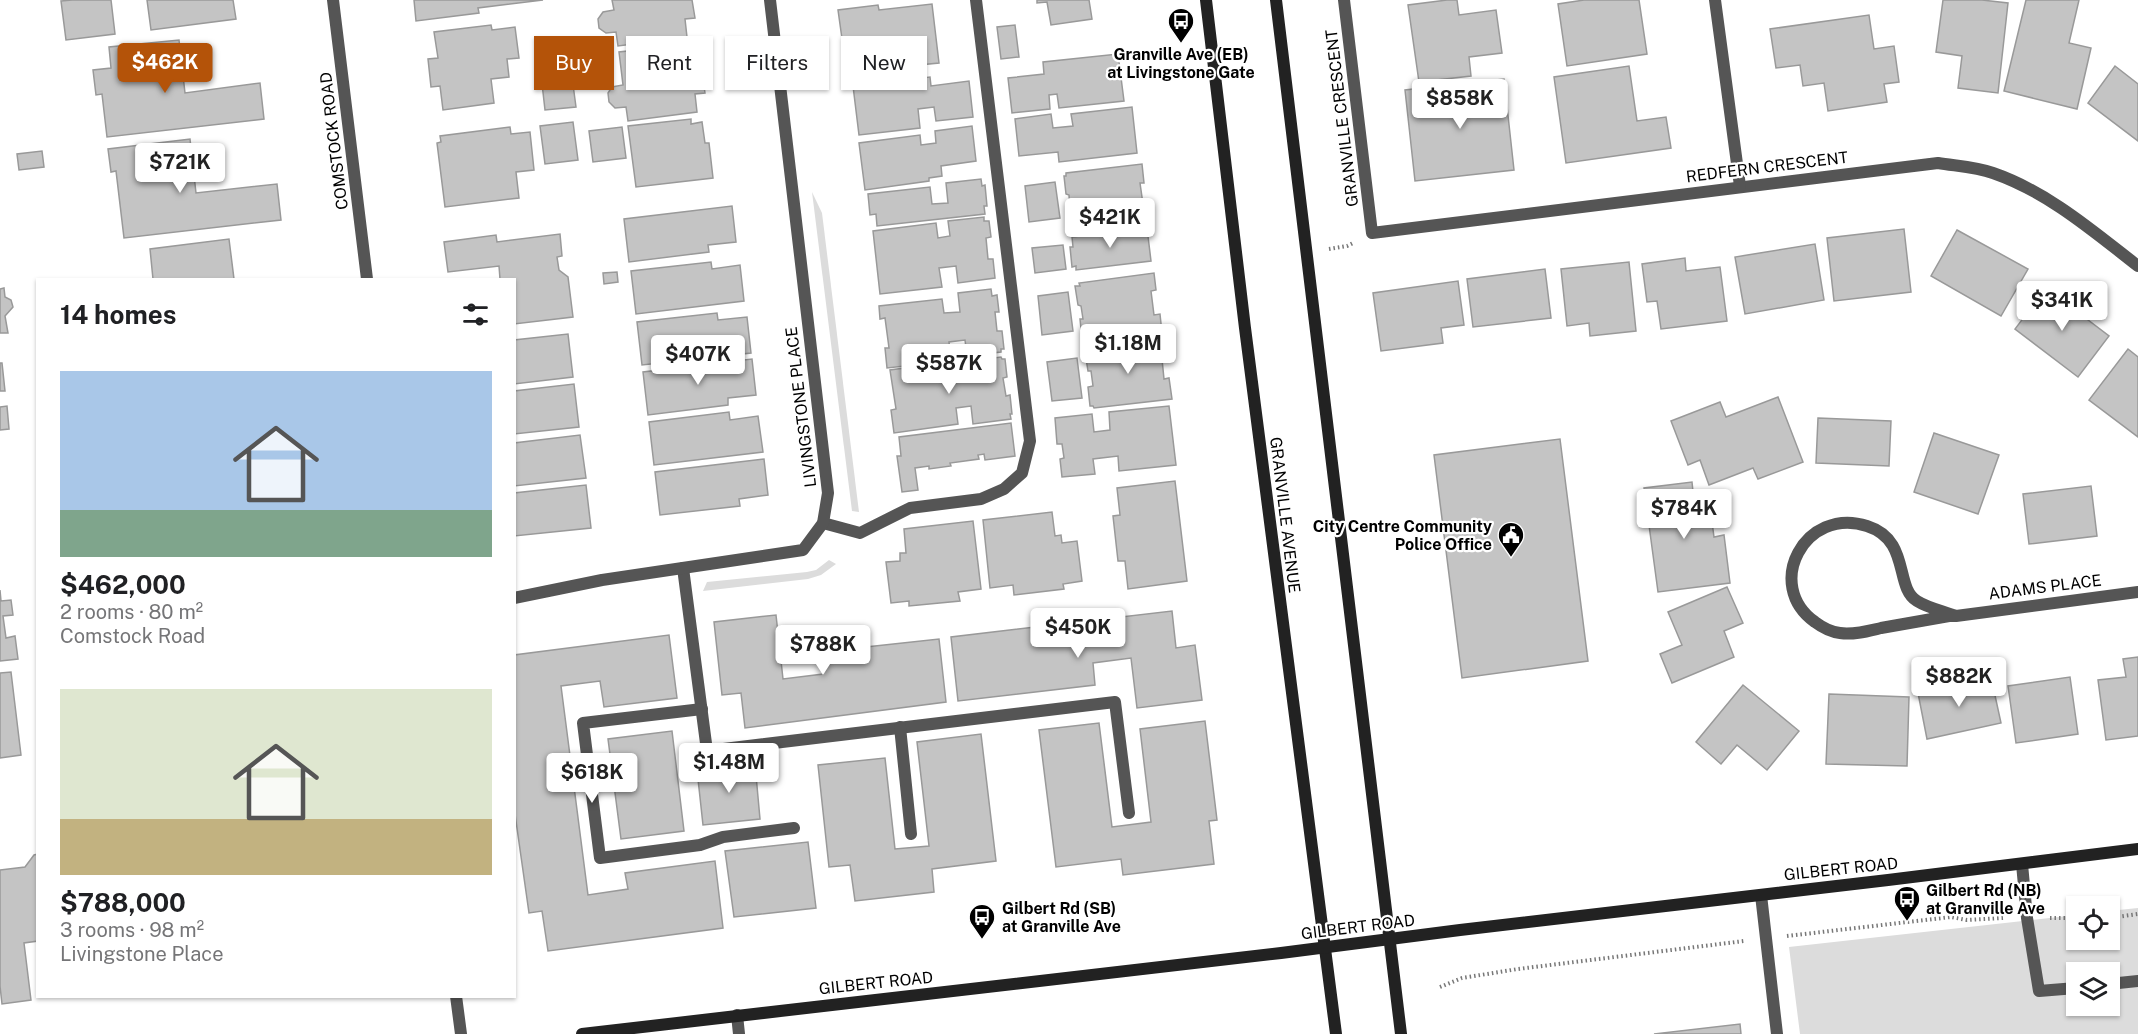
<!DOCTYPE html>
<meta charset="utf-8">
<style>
body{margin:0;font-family:"Public Sans",sans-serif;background:#f6f6f6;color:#202124;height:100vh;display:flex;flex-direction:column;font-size:22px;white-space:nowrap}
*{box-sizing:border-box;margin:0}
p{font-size:20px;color:#757577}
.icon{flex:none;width:33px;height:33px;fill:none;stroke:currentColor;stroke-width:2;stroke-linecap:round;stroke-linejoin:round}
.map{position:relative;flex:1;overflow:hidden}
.panel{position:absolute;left:36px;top:278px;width:480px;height:720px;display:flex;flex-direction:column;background:#fff;border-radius:0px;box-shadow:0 2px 4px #0004}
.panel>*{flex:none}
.guide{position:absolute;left:534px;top:36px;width:570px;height:54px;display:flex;gap:12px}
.buttons{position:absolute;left:2066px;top:896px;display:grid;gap:12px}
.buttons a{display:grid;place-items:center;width:54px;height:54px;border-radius:0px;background:#fff;box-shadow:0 2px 4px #0004;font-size:30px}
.price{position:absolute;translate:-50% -51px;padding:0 14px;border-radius:6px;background:#fff;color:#222;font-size:20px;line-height:39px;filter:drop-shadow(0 2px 3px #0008)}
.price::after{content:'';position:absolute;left:50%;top:36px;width:18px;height:14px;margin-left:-9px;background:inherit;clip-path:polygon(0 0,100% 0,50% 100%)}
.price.active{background:#b45309;color:#fff}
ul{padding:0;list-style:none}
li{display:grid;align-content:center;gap:12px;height:318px;padding:0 24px}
li span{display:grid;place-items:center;height:186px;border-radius:0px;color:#555}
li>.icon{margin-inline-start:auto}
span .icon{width:108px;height:108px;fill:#fffc;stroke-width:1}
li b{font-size:26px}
h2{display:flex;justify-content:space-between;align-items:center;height:72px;padding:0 24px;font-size:26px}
.pill{padding:0 21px;border-radius:0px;background:#fff;box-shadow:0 2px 4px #0004;font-size:21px;line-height:54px}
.pill.active{background:#b45309;color:#fff}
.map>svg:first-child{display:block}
.green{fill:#dcdcdc;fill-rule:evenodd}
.building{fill:#c4c4c4;stroke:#999;stroke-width:1.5}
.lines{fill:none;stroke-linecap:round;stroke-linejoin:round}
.path{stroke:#777;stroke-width:4;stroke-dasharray:1.5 3;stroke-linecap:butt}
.lane{stroke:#555;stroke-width:12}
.street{stroke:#555;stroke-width:12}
.secondary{stroke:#222;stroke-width:12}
.labels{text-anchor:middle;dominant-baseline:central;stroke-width:4.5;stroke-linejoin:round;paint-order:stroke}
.poi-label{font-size:16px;font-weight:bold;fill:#000;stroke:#fff;text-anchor:start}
.street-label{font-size:16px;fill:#000;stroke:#fff}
</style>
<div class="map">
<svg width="2138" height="1034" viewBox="0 0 2138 1034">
<rect width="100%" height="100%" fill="#fff"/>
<g class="green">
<polygon points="812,192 822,213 859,512 852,511"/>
<polygon points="829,560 836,564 821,575 808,579 703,591 707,582 807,572 816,570"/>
<path d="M2138,908V1034H1800L1789,947L2076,915V939H2109V911ZM2076,972H2109V1005H2076Z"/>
</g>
<g class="building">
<polygon points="72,0 111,0 115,34 66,40 61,1"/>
<polygon points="147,0 233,0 236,19 151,30"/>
<polygon points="414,0 543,0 478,8 479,13 416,21"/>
<polygon points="612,0 692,0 695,18 685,19 687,37 618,46 616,32 606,33 599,28 598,19 603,12 614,10"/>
<polygon points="1037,0 1089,0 1092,19 1051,25 1047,2 1037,3"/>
<polygon points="1447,0 1457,0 1459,15 1496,10 1502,53 1469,57 1471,76 1419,82 1408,5"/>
<polygon points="1584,0 1639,0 1647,54 1567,66 1558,4"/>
<polygon points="1943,0 1982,0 2008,3 1998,93 1958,88 1962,56 1936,52"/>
<polygon points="2026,0 2079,0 2069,43 2091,48 2077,109 2004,91"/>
<polygon points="932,4 939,63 919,65 920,72 875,77 873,57 865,58 863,44 843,46 838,10 878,5 879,10"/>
<polygon points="1869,15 1874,49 1894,46 1899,82 1884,84 1887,102 1828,111 1824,83 1803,86 1800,65 1776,68 1770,29"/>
<polygon points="491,25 492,30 515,27 519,58 507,59 509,77 491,79 494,103 443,110 440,86 431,87 428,59 438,58 434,32"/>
<polygon points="1015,25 1019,57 1001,59 997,27"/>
<polygon points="179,40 185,93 260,83 264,119 107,137 102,94 96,95 93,70 111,68 109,47"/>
<polygon points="698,43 705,93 695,94 697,112 628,121 626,107 615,108 609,102 608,93 612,87 623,85 619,52"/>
<polygon points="1118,54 1124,101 1059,108 1057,94 1049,95 1050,109 1012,113 1008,78 1044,74 1043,62"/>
<polygon points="570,62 576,107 545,110 540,66"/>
<polygon points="1629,66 1637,121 1666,117 1671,148 1566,163 1554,77"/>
<polygon points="2115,66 2138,84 2138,141 2088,103"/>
<polygon points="930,77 931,86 969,81 973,117 936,121 934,107 918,109 920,128 859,135 853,86"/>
<polygon points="1504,79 1514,170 1415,181 1405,90"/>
<polygon points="1132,107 1137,153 1059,162 1058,152 1019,156 1015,119 1051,114 1053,128 1073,126 1071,114"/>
<polygon points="691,119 691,124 702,122 705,143 709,143 713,178 636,187 628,126"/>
<polygon points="573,122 578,160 545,164 540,126"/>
<polygon points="972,126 976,161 941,166 942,176 929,178 929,181 865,190 859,143 920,135 921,145 936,143 935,131"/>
<polygon points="510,127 511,134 530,132 534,170 516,172 519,198 445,207 437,143 441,142 440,136"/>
<polygon points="622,127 626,158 593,162 589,131"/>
<polygon points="190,139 196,193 277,184 281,220 124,238 116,171 111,172 108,149"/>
<polygon points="42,151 44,167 19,170 17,154"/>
<polygon points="1142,164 1144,183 1140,183 1143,204 1147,204 1149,223 1072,232 1072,230 1069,230 1067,213 1070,212 1069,195 1066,194 1064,176 1066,176 1066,173"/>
<polygon points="981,179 982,186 985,185 987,206 984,206 985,214 877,226 876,214 870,215 868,194 930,187 932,204 948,203 946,183"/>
<polygon points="1055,182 1060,218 1029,222 1025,186"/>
<polygon points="732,206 736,242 708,245 709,252 629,262 624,219"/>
<polygon points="984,217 984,221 989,221 991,237 986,238 988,259 993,259 995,278 958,283 956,266 939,268 942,287 880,294 873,231 936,223 938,238 950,236 948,221"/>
<polygon points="1147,228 1151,261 1076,270 1076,266 1072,267 1070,247 1073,247 1072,237"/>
<polygon points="1904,229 1911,292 1834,301 1827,238"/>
<polygon points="1957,230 2028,269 2001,316 1931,276"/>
<polygon points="560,234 562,256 557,257 559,270 568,277 573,317 514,324 514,279 500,279 499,266 448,272 444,242 496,235 497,242"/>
<polygon points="229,239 234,279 153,279 150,249"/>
<polygon points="1815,244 1824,300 1745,314 1735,257"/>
<polygon points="1063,245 1066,269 1035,273 1032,248"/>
<polygon points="1685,258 1686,271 1720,267 1727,321 1661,329 1657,301 1647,302 1642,264"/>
<polygon points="711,262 712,269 740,265 744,301 636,314 631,271"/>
<polygon points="1629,262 1636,331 1590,336 1589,323 1567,326 1561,269"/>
<polygon points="1545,269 1551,318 1473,327 1467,279"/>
<polygon points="617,272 618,282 604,284 603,273"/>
<polygon points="1154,273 1156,290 1151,291 1154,315 1160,314 1162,333 1086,343 1086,339 1082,339 1080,319 1083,319 1081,306 1078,305 1075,286 1080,286 1079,283"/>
<polygon points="1458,281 1464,325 1441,328 1443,343 1381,351 1373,293"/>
<polygon points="4,288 5,297 11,300 13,307 5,316 8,333 0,333 0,289"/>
<polygon points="2046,288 2109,336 2078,377 2015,329"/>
<polygon points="991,289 992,296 997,295 999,312 995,312 997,331 1002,331 1004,349 1001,349 1001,352 967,356 965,340 949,342 951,361 887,368 885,348 889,348 885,318 880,319 879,306 942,299 944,313 960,312 958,293"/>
<polygon points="1068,292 1073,331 1042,335 1038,296"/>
<polygon points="717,313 718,320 747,317 751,353 642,365 637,322"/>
<polygon points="568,334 573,377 514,384 514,340"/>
<polygon points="1164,340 1166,358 1162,359 1164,379 1169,378 1172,399 1094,408 1093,406 1090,406 1088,387 1093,386 1091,371 1088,371 1085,352 1087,352 1087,350"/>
<polygon points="2128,349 2138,357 2138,437 2089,400"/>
<polygon points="1001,357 1002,359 1005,359 1007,377 1003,378 1006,396 1010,395 1012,414 1010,414 1011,419 973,424 971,406 956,408 958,424 894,433 891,410 896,409 890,370 949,362 951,381 973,378 971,361"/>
<polygon points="1077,358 1082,398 1052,401 1047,362"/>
<polygon points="752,359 756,395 728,398 728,405 648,415 643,372"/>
<polygon points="0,363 2,363 5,391 0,391"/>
<polygon points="574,384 579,427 514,434 514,391"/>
<polygon points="1778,397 1803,462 1758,479 1753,468 1709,485 1700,460 1688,465 1671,421 1720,402 1726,417"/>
<polygon points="7,406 9,429 0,430 0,407"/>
<polygon points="1169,406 1176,465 1119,471 1118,456 1093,459 1095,474 1062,477 1060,459 1064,458 1062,444 1057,444 1055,418 1092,414 1094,432 1110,430 1109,412"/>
<polygon points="729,412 730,420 758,416 763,452 654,465 649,422"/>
<polygon points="1818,418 1891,421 1889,466 1816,463"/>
<polygon points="1011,423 1015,456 985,460 984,454 978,455 979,459 950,463 951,466 929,469 929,466 915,468 918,490 902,492 897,456 901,456 899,437"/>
<polygon points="1934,433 1999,455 1978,514 1914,492"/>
<polygon points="580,435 586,478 514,486 514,443"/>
<polygon points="1560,439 1588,661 1462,678 1434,455"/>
<polygon points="764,459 768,495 739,499 740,506 660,515 655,472"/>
<polygon points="1175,481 1187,581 1128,589 1125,561 1118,561 1113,516 1120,515 1117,488"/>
<polygon points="1692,482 1694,501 1709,499 1714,537 1724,535 1730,583 1658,592 1644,488"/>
<polygon points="586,485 591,528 514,536 514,493"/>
<polygon points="2091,486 2097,536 2029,544 2023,494"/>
<polygon points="1052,512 1055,536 1061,535 1062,543 1077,541 1082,581 1063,584 1064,589 1014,595 1013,585 990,588 983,520"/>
<polygon points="973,521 981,589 958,592 960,601 909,606 909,601 891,603 886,562 900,561 900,553 906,553 904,529"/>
<polygon points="1727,587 1743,623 1724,631 1734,657 1672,683 1660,654 1682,645 1668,612"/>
<polygon points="0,590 1,601 11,600 13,615 3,616 6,638 15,636 18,659 0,661"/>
<polygon points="1172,611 1176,648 1195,645 1202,700 1137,708 1131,658 1093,663 1095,685 958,701 951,637"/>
<polygon points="776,615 783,679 823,674 820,652 939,639 946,702 745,728 741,693 722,695 714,622"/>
<polygon points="669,635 677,698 604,707 600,681 561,686 588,895 628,889 625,873 715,861 723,928 548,951 542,911 529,913 514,807 514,655"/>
<polygon points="2138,657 2138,736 2106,740 2098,680 2126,677 2123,659"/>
<polygon points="11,672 21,755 0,758 0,673"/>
<polygon points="1991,677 2001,723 1927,739 1918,693"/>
<polygon points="2070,677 2078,734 2016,743 2008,686"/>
<polygon points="1743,685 1799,731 1767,770 1737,745 1721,764 1696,742"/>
<polygon points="1829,694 1909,697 1907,766 1826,764"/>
<polygon points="1205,721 1217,820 1209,821 1214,864 1123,875 1121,859 1056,867 1039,730 1099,723 1112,827 1151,822 1140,729"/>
<polygon points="672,731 684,831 621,839 608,739"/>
<polygon points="981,734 996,861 932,869 934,892 855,901 850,865 829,867 818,765 885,758 895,849 929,846 917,742"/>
<polygon points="755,764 760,819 703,825 697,770"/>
<polygon points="808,842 816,908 734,917 725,851"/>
<polygon points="38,854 38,941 24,943 31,1000 2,1004 0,986 0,870 25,867 34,855"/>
<polygon points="1740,1024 1741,1034 1654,1034"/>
</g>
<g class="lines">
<g class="path">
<polyline points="1329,249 1347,246 1353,243"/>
<polyline points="2050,918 2076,918"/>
<polyline points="2109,918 2138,914"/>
<polyline points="1787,936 1951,917 1967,920 2003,918"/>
<polyline points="1440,987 1462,978 1518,969 1744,941"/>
</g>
<g class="lane">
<polyline points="823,523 860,533 910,508 981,499 1004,489 1022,473 1030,441 976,0"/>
<polyline points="683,568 707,751 1115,702 1129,813"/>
<polyline points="702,709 583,723 600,858 700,845 723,837 794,828"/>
<polyline points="900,727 911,834"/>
<polyline points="2022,864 2027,918 2039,991 2076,988"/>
<polyline points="1761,895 1777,1034"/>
<polyline points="2109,984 2138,981"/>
<polyline points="737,1015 739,1034"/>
</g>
<g class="street">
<polyline points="333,0 367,279"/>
<path d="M1344,0L1372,233L1938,163C1956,166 1976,167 1993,173C2048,192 2093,231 2138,266"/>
<polyline points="1715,0 1740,186"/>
<polyline points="514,598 602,580 803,550 823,523 828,493 770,0"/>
<path d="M1956,616C1943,611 1928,608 1917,601C1894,587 1911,540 1867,526C1805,506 1763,585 1815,622C1823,628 1831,632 1840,633C1854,635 1868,631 1881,628C1904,624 1926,620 1949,616H1956L2138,592"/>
<polyline points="456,996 461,1034"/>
</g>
<g class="secondary">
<polyline points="1206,0 1245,328 1336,1034"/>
<polyline points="1276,0 1401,1034"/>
<polyline points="582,1034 1281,953 1460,930 1888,880 2138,849"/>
</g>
</g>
<defs>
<g id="bus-pin" transform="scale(1.35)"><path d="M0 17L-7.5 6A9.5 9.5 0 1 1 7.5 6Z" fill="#000" stroke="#fff"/><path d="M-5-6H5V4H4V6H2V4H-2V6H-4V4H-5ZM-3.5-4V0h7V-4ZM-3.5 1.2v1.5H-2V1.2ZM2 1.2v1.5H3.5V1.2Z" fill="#fff"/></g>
<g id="civic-pin" transform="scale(1.35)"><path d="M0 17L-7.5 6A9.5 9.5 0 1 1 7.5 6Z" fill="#000" stroke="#fff"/><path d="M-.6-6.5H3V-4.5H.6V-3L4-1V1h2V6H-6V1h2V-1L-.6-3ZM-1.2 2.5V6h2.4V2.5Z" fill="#fff"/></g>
</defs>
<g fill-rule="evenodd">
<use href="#bus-pin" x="1181" y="21"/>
<use href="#civic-pin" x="1511" y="535"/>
<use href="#bus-pin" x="1907" y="899"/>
<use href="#bus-pin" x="982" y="917"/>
</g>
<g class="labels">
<g class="poi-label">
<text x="1181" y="54" text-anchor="middle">Granville Ave (EB)<tspan x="1181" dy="18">at Livingstone Gate</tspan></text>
<text x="1492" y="526" text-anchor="end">City Centre Community<tspan x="1492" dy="18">Police Office</tspan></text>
<text x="1926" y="890">Gilbert Rd (NB)<tspan x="1926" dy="18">at Granville Ave</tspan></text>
<text x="1002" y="908">Gilbert Rd (SB)<tspan x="1002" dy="18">at Granville Ave</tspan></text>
</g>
<g class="street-label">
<text transform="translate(1342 118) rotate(-97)">GRANVILLE CRESCENT</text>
<text transform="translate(334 141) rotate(-97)">COMSTOCK ROAD</text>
<text transform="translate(1767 167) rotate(-7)">REDFERN CRESCENT</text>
<text transform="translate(801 407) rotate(-97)">LIVINGSTONE PLACE</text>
<text transform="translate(1285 515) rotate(83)">GRANVILLE AVENUE</text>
<text transform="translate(2045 587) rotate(-7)">ADAMS PLACE</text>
<text transform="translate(1841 869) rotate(-6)">GILBERT ROAD</text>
<text transform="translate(1358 927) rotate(-7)">GILBERT ROAD</text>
<text transform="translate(876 983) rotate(-6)">GILBERT ROAD</text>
</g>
</g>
</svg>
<div class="buttons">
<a><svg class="icon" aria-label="locate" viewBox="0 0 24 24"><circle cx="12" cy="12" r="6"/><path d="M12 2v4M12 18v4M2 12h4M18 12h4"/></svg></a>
<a><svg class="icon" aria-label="layers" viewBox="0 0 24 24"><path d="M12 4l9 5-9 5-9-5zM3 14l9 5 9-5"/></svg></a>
</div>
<b class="price active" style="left:165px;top:94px">$462K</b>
<b class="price" style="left:1460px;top:130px">$858K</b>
<b class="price" style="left:180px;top:194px">$721K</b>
<b class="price" style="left:1110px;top:249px">$421K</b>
<b class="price" style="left:2062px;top:332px">$341K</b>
<b class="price" style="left:1128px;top:375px">$1.18M</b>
<b class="price" style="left:698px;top:386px">$407K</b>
<b class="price" style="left:949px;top:395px">$587K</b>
<b class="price" style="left:1684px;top:540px">$784K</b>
<b class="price" style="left:1078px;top:659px">$450K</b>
<b class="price" style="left:823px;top:676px">$788K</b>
<b class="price" style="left:1959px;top:708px">$882K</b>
<b class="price" style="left:729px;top:794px">$1.48M</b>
<b class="price" style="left:592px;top:804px">$618K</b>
<div class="guide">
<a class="pill active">Buy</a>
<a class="pill">Rent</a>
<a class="pill">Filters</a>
<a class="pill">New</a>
</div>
<section class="panel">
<h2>14 homes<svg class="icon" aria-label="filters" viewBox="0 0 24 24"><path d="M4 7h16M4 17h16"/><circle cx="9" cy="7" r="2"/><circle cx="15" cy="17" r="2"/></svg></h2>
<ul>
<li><span style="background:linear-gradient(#a9c7e8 75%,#7fa58c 0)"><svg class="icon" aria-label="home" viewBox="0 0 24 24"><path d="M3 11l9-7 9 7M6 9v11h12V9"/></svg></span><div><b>$462,000</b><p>2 rooms · 80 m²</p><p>Comstock Road</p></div></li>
<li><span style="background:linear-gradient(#dfe7d0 70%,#c2b280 0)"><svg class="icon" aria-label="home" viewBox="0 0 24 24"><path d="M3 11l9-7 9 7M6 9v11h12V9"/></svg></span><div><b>$788,000</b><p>3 rooms · 98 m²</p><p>Livingstone Place</p></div></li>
</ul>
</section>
</div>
